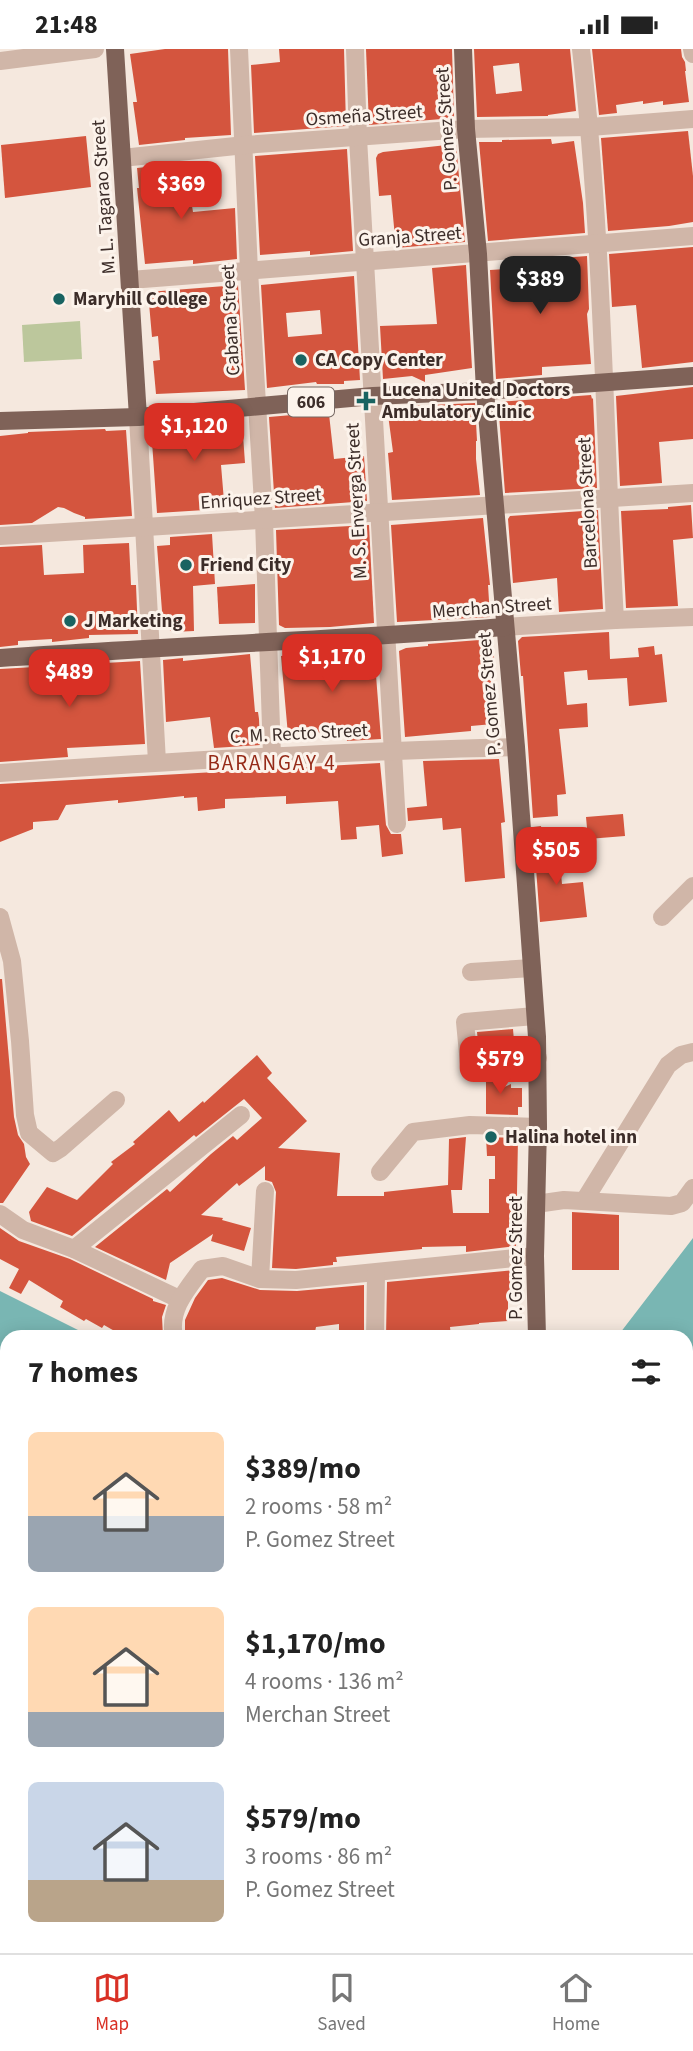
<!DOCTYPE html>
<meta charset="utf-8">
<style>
body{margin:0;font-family:"Source Sans 3",sans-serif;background:#f2f2f2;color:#222;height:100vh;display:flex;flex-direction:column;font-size:26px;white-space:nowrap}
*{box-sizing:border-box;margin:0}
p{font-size:23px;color:#767676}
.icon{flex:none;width:38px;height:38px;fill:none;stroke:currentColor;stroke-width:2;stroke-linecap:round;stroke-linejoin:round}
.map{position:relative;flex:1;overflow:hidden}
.side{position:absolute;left:0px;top:1281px;width:693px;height:623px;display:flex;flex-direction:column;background:#fff;border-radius:21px 21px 0 0;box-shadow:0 4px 18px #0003}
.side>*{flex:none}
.price{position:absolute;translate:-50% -60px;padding:0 16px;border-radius:14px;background:#d93025;color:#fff;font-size:23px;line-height:46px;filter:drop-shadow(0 2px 4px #0008)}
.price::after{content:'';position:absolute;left:50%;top:42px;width:21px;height:16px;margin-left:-10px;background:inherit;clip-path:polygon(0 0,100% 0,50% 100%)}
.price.current{background:#222;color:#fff}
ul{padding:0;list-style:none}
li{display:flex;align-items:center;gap:21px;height:175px;padding:0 28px}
li span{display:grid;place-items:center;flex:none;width:196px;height:140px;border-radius:10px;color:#555}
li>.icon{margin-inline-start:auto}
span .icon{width:84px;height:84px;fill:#fffc;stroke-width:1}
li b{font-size:30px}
h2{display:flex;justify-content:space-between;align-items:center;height:84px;padding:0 28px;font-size:30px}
.status{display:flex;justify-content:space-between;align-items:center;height:49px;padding:0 35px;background:#fff;direction:ltr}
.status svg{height:19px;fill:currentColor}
.menu{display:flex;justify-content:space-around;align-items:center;height:98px;border-top:2px solid #e0e0e0;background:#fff;font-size:19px;color:#767676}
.menu a{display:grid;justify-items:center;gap:4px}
.menu .current{color:#d93025}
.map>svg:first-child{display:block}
.green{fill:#bcc79c}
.water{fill:#79b6b3}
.building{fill:#d4553e;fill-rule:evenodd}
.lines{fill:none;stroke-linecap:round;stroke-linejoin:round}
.minor{stroke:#d0b6a8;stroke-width:18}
.major{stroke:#7f6258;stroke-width:18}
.poi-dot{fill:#196361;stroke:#fcf3eb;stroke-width:2.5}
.labels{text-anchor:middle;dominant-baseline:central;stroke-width:6;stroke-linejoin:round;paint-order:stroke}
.shield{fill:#fcf3eb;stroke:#766863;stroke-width:2}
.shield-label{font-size:18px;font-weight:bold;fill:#3c2d29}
.street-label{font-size:19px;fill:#3c2d29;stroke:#fcf3eb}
.poi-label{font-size:19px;font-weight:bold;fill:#3c2d29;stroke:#fcf3eb;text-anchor:start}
.neighbourhood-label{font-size:21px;letter-spacing:2px;fill:#952a18;stroke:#fcf3eb}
</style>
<div class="status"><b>21:48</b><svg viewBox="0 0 49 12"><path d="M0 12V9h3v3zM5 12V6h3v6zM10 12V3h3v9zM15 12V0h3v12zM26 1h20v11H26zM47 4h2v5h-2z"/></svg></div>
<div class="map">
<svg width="693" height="1904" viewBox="0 0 693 1904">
<rect width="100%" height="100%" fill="#f5e8de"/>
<polygon class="green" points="80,272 82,310 24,313 22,276"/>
<g class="water">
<polygon points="693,1189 693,1330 686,1339 686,1288 617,1288"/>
<polygon points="0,1242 92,1288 7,1288 7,1314 0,1312"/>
</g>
<g class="building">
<polygon points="165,0 228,0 231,86 185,89 185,91 139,96 133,53 137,53 130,5"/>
<polygon points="279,0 344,0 346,77 254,84 251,16 280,13"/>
<polygon points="366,0 452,0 454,69 369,76"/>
<path d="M474,0H570L576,62L548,66V67L477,68ZM519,14L522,42L496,45L493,17Z"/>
<polygon points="592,0 681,0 682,8 685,13 686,22 685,22 689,53 663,56 663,52 643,55 643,52 616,56 617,64 599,66"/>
<polygon points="688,82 693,127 693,173 669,177 608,182 601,89"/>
<polygon points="86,87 91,138 5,149 1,96"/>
<polygon points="551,90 552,95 574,92 583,154 585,184 488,192 479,93 502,93 502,91"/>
<polygon points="456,95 465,193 396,199 391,146 379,147 376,109 378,105 383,103"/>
<polygon points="347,100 353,202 310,206 310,202 260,206 255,107"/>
<polygon points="185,114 193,163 235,159 237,210 193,215 193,211 145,215 137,139 139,139 137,119"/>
<polygon points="693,198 693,313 642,319 636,256 612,258 609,205"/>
<polygon points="587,207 589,260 587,265 591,315 542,318 542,326 496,330 490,221 522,219 522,212"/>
<polygon points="466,216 472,319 425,326 425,333 412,327 383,330 380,277 437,275 432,219"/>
<path d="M354,227L360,331L344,332V335H317L316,333L267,339L261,236ZM320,261L322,285L288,288L286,264Z"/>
<polygon points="238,236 245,341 156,345 153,312 160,311 158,287 152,288 148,243"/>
<polygon points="693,338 693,390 659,393 662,434 620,437 616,347"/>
<polygon points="591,346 592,350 593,349 597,439 505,444 498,353"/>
<polygon points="475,354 477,392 476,392 476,410 480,446 392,451 388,404 393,403 387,358"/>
<polygon points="315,364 315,367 329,365 334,410 364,407 367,452 275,459 269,368"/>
<polygon points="242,372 245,414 221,416 224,452 205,454 205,461 157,464 151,378"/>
<polygon points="105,380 106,382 126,381 132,467 85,470 85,468 74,464 64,459 58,458 32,474 0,476 0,387 28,384 28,383"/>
<polygon points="691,456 693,489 673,491 678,557 626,559 621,462 668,460 668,458"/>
<polygon points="598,461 603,560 559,563 557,529 513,534 508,470 510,467"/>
<polygon points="483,469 490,536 488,536 490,568 397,573 391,476"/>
<polygon points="369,476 374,574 330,578 285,579 279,576 276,481"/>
<polygon points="212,485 215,535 193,537 194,582 172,583 163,575 157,497 170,496 170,488"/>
<polygon points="129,494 131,536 136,536 138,585 89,586 89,589 52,593 52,590 18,592 18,596 0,598 0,498 42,496 44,526 84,524 83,496"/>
<polygon points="255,535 255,574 219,575 217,538"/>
<polygon points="609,583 610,610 639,608 638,599 654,597 655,606 662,605 667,653 629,657 627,629 588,631 587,621 564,623 567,656 587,654 588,678 559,680 566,745 557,746 558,767 533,769 523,627 521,627 518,592 522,588"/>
<polygon points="492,590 495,617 493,617 495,636 492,637 494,656 491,657 493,675 471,677 471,682 405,688 399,602 406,599 428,597 428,595"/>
<polygon points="374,601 381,690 347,692 346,681 288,686 281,607"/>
<polygon points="250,605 255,663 258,663 259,670 260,696 214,699 210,668 166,673 163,611 183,609 183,612"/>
<polygon points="140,612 145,695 67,699 68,708 0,713 0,620"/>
<polygon points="499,710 505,773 501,774 505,829 465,833 461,779 443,781 442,769 408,772 407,759 427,757 423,712"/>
<polygon points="380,714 386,776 391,785 401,785 403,805 382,808 379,776 356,778 357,790 341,791 338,752 286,755 286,747 225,750 225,759 198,762 197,748 184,749 184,747 118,754 118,751 66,756 58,771 33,773 33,780 0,793 0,735"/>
<polygon points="623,765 625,787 588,790 586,768"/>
<polygon points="541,777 544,804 559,803 562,835 583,833 587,868 540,873 533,778"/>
<polygon points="0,930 2,930 14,1068 18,1086 24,1095 26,1108 30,1115 3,1154 0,1154"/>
<polygon points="513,980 514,992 498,994 499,1001 479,1003 477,983"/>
<polygon points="257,1006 272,1024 267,1029 307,1072 278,1099 340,1104 337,1147 384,1147 384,1143 448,1136 449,1090 466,1088 462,1141 451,1141 453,1164 489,1164 489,1130 495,1130 495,1107 487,1107 486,1088 518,1089 516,1197 466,1203 466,1197 422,1198 422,1200 336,1208 337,1213 333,1213 333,1216 296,1220 272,1219 276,1143 272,1133 265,1131 265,1117 239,1137 237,1134 201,1166 223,1169 222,1171 251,1179 244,1202 211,1192 213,1185 170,1214 166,1231 95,1198 167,1140 170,1143 211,1105 233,1087 237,1091 262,1069 244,1050 196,1088 194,1086 72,1187 31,1172 29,1163 47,1138 77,1151 113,1115 111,1113 135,1095 133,1093 169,1061 179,1073 203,1052 204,1054"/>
<polygon points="501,1024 502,1039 511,1035 511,1039 522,1039 522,1058 518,1058 518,1066 486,1065 486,1031 472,1030 471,1026"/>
<polygon points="572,1163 619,1166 619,1221 572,1221"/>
<polygon points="0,1179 19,1192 70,1210 153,1250 153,1252 166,1256 162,1268 163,1288 125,1288 104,1276 102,1279 86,1270 84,1272 60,1258 63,1252 29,1231 21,1245 9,1239 19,1220 0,1210"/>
<polygon points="514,1221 515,1246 508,1247 508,1272 479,1274 479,1275 450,1278 451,1288 386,1288 387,1233"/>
<polygon points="222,1229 260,1241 297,1242 364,1236 364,1288 339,1288 339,1275 316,1278 314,1288 185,1288 185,1271 195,1249 208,1231"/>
</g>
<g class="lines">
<g class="minor">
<polyline points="239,0 249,222 264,471 272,707"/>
<polyline points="355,0 358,89 397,775"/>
<path d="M581,0C603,190 604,381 615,571"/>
<polyline points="692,0 693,5"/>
<polyline points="0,12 95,0"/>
<polyline points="122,109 245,96 466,80 590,78 693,70"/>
<polyline points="130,231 693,187"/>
<polyline points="138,368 157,713"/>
<polyline points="0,487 693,444"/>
<polyline points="505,578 615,571 693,568"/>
<path d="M0,724C172,712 344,702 516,698"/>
<polyline points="0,868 12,912 20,992 25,1066 29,1084 53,1104 61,1099 116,1051"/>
<polyline points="662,868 693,837"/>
<polyline points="471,923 532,919"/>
<polyline points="535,967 465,973 469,1015 538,1009"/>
<polyline points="380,1123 413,1083 470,1076 538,1078"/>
<polyline points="584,1152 668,1016 681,1006 693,1003"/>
<polyline points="536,1155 564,1151 671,1157 682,1154 693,1139"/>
<polyline points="0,1165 23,1181 74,1200 179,1250"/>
<polyline points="74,1200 241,1066"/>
<polyline points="260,1230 265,1142"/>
<path d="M174,1288C168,1261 187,1240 202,1220L223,1217L260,1230L296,1231L535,1207"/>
<polyline points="375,1288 376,1224"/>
<polyline points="0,1456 7,1458"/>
<polyline points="686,1512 693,1497"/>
<polyline points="0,1600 7,1602"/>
<polyline points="0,1725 7,1728"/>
<polyline points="686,1769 693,1755"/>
<polyline points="686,1850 693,1853"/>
<polyline points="0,1851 7,1853"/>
<polyline points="125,1897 151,1904"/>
<polyline points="686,1897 693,1901"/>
<polyline points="412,1904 412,1897"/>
<polyline points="617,1904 621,1897"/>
</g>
<g class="major">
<polyline points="115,0 138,368"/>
<polyline points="463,0 466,80 478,205 485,342 516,698 537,988 538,1078 535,1207 537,1288"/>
<polyline points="0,372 138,368 373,347 485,342 693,327"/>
<path d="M0,609C168,597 337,591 505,578"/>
<polyline points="686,1605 693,1608"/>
</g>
</g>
<g class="poi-dot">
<circle cx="59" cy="250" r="7"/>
<circle cx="301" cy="311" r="7"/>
<path d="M362.5 341.5h7v7h7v7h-7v7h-7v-7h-7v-7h7z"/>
<circle cx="186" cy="516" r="7"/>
<circle cx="70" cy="572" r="7"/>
<circle cx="491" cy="1088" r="7"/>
</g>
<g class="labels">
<rect class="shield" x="288" y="338.5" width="46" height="29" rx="5"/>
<g class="shield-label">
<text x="311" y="353">606</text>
</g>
<g class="street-label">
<text transform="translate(364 67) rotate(-4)">Osmeña Street</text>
<text transform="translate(447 80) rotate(-94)">P. Gomez Street</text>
<text transform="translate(104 148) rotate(-94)">M. L. Tagarao Street</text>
<text transform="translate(410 188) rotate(-4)">Granja Street</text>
<text transform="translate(231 271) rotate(-93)">Cabana Street</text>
<text transform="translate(261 450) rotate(-4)">Enriquez Street</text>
<text transform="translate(357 452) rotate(-93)">M. S. Enverga Street</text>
<text transform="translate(588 454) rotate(-93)">Barcelona Street</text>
<text transform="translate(492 559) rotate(-4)">Merchan Street</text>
<text transform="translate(490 645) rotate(-95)">P. Gomez Street</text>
<text transform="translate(299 685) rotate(-3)">C. M. Recto Street</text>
<text transform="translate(516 1209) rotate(-90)">P. Gomez Street</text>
</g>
<g class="poi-label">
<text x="73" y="250">Maryhill College</text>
<text x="315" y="311">CA Copy Center</text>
<text x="382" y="341">Lucena United Doctors<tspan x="382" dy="22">Ambulatory Clinic</tspan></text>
<text x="200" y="516">Friend City</text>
<text x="84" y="572">J Marketing</text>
<text x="505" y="1088">Halina hotel inn</text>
</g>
<g class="neighbourhood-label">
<text x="272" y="714">BARANGAY 4</text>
</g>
</g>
</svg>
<b class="price" style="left:181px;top:172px">$369</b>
<b class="price current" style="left:540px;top:267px">$389</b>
<b class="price" style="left:194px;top:414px">$1,120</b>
<b class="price" style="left:332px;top:645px">$1,170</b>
<b class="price" style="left:69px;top:660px">$489</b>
<b class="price" style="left:556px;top:838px">$505</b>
<b class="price" style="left:500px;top:1047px">$579</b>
<section class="side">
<h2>7 homes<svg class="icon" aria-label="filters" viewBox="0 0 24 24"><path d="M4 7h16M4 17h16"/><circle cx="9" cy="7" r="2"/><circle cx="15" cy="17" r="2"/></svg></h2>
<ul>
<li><span style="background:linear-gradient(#ffd9b3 60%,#9aa5b1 0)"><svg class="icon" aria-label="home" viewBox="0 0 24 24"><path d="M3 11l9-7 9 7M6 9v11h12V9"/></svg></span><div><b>$389/mo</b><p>2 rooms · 58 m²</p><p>P. Gomez Street</p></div></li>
<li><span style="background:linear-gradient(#ffd9b3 75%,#9aa5b1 0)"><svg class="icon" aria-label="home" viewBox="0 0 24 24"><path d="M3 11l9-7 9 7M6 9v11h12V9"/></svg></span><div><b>$1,170/mo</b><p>4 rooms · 136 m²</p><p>Merchan Street</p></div></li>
<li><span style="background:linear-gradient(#c9d6e8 70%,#b9a48a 0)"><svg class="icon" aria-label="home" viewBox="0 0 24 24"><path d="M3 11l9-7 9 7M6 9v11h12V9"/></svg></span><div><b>$579/mo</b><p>3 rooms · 86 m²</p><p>P. Gomez Street</p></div></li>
</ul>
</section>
</div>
<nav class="menu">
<a class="current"><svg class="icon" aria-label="map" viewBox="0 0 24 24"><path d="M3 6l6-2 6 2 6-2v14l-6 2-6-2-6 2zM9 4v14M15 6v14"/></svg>Map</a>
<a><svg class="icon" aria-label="saved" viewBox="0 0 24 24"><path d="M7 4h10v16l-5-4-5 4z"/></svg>Saved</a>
<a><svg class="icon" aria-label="home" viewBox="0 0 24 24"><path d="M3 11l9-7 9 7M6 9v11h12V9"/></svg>Home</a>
</nav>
